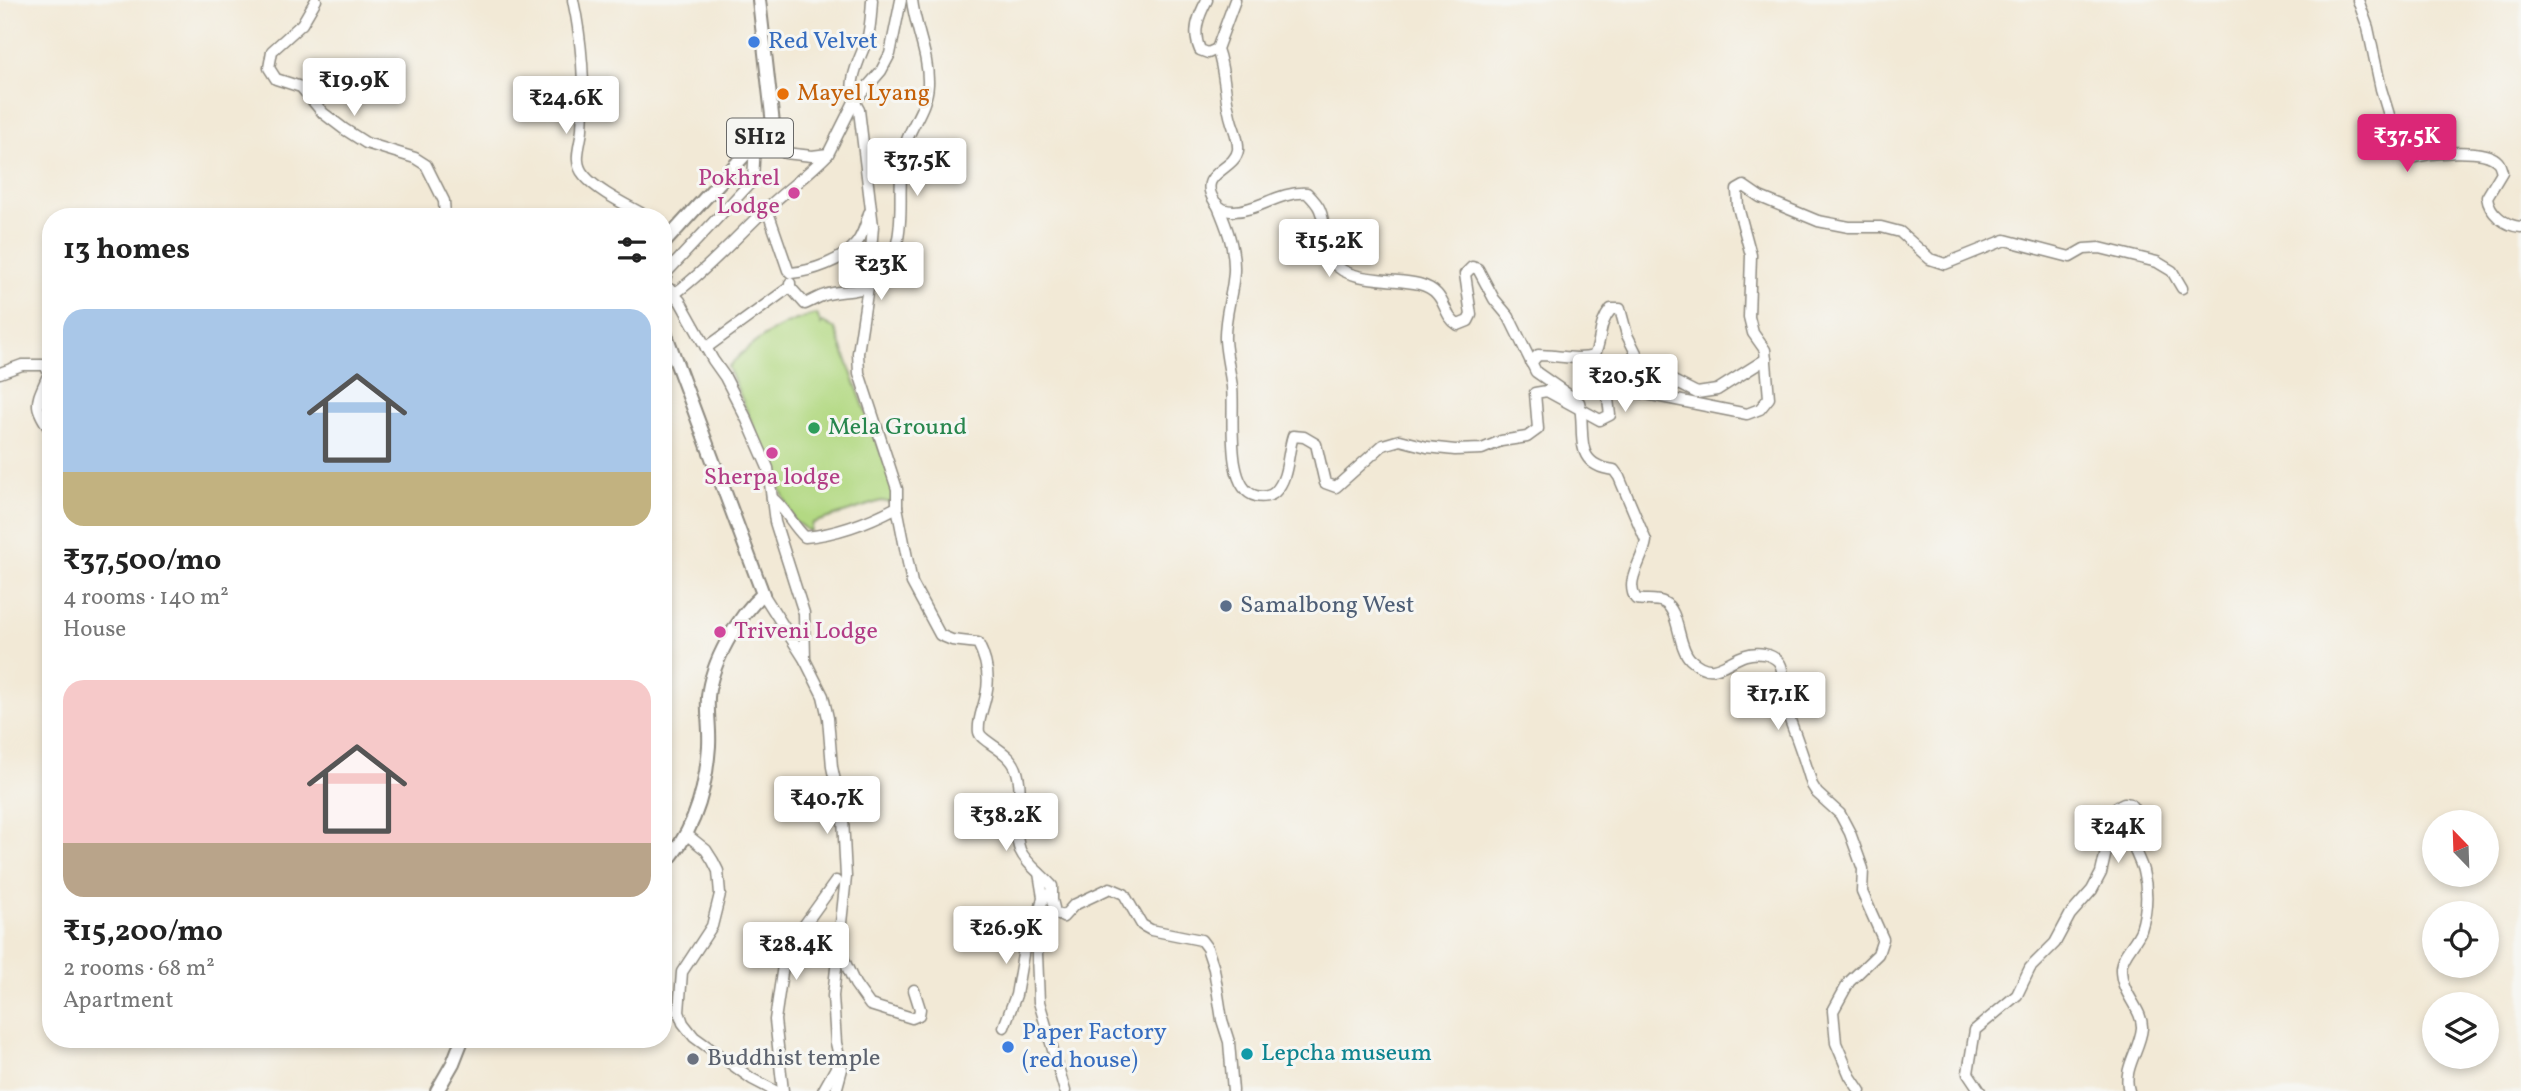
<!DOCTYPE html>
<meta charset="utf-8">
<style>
body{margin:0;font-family:Vollkorn,serif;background:#f2f2f2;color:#222;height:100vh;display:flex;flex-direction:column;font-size:26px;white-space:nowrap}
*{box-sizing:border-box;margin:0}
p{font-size:23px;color:#767676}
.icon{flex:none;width:38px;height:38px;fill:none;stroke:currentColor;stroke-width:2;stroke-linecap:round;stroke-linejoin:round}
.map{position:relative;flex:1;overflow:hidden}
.drawer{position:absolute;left:42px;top:208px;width:630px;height:840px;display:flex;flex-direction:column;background:#fff;border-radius:28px;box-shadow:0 4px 10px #0003}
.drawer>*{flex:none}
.needle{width:46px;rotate:337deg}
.controls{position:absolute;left:2422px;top:810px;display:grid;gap:14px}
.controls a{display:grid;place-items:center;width:77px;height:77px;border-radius:50%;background:#fff;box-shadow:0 4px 10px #0003;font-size:35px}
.price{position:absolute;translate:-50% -60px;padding:0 16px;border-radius:7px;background:#fff;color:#222;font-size:23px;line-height:46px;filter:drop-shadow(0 2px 4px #0008)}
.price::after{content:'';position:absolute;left:50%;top:42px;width:21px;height:16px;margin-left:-10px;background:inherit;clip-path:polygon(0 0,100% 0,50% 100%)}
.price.current{background:#db2777;color:#fff}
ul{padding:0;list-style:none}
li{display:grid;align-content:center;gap:14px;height:371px;padding:0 21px}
li span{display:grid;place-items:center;height:217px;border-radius:21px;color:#555}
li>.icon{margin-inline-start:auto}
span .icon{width:126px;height:126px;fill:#fffc;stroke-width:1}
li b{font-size:30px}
h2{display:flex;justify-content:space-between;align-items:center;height:84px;padding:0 21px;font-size:30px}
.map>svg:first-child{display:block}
.green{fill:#b3d983;stroke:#6f8257;stroke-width:2}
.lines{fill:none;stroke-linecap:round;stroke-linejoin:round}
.minor-casing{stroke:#8e8a80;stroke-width:13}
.major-casing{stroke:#8e8a80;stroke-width:16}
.minor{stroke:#fff;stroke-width:10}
.major{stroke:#fff;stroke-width:12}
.shop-dot{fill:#3f7fe0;stroke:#f6f6f2;stroke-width:2.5}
.food-dot{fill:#e8710a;stroke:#f6f6f2;stroke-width:2.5}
.hotel-dot{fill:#d1479c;stroke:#f6f6f2;stroke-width:2.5}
.leisure-dot{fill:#2e9e5b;stroke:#f6f6f2;stroke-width:2.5}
.service-dot{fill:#5c6f8a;stroke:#f6f6f2;stroke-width:2.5}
.culture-dot{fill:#0f9aa8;stroke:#f6f6f2;stroke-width:2.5}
.worship-dot{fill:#6b7280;stroke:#f6f6f2;stroke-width:2.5}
.labels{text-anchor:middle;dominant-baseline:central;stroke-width:6;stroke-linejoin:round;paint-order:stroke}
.shield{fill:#f6f6f2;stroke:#686867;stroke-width:2}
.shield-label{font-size:23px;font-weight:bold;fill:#2b2b2b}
.shop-label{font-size:24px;fill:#366cbe;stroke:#f6f6f2;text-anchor:start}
.food-label{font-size:24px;fill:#c56008;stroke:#f6f6f2;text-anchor:start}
.hotel-label{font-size:24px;fill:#b23c85;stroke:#f6f6f2;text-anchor:end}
.leisure-label{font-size:24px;fill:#27864d;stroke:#f6f6f2;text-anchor:start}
.service-label{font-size:24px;fill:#4e5e75;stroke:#f6f6f2;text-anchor:start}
.culture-label{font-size:24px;fill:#0d838f;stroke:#f6f6f2;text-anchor:start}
.worship-label{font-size:24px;fill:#5b616d;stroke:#f6f6f2;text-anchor:start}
</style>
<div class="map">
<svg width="2521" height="1091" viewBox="0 0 2521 1091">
<rect width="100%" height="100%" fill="#f6f6f2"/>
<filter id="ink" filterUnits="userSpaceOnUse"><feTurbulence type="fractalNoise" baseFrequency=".0143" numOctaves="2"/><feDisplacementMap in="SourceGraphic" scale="14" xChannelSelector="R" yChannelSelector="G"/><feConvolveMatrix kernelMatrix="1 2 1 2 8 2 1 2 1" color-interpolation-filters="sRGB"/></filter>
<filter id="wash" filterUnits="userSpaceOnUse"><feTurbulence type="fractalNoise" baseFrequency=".00686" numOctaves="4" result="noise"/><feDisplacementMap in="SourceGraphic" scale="28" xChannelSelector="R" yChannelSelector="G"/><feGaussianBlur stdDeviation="1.57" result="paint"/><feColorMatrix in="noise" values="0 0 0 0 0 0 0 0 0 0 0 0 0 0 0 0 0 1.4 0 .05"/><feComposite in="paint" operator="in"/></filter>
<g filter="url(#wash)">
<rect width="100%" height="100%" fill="#f2e9d6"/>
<path class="green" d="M817,314L821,325L823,322L835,329L895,490L894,503L881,501L816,522L812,523L810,532L794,521L728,367C753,340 781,322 817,314Z"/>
</g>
<g filter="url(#ink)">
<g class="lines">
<g class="minor-casing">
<g id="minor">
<polyline points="316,0 302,24 272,51 269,68 276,79 301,87 323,113 344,129 366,143 415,158 426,165 444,201 445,217"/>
<path d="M573,0C582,42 585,86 582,129C581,145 572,161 584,175C598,192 629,206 648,217"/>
<path d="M872,0C871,14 871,26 867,40C858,63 844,86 859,110L873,226L868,287L858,353L859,373L897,489V507L912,583L940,635L952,640L978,643C986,659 990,678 986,695C984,707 977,721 979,732C981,742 1009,750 1016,769C1026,796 1011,825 1020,850C1026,864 1042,874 1052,886V900L1055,912L1063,917L1074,905L1110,888L1124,894L1142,925L1151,930L1201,940L1207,948L1214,969L1222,1020L1229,1042L1233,1091"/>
<path d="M1207,0C1198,17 1192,32 1200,50L1208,53L1217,49"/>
<path d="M1235,0L1217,49C1226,73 1224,99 1232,123C1235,132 1239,141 1238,150C1235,171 1195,172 1215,202C1220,209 1225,211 1234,211C1258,211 1279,191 1307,193C1312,198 1318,204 1320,210C1327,226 1322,247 1333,262C1348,283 1395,278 1419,284C1449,292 1440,314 1458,325L1468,321L1471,315L1465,274L1472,267L1478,269L1494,299L1509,317L1536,372L1579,402C1587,431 1570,465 1614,470L1619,477L1646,541C1643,561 1624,581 1636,599C1644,601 1656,599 1663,602C1680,609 1677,646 1690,659C1720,687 1730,648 1764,654C1769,655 1774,657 1778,661C1786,670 1780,682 1781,692C1783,702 1788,713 1791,723C1799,744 1806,764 1812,785L1817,793L1840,814L1850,833L1863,869L1862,892L1883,939L1878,954L1849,982L1833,1011L1836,1043L1850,1076L1860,1091"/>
<path d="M2358,0L2368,28L2381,89L2401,154L2408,159C2426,153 2485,146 2498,162C2500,164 2501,169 2502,172L2487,197C2489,213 2505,226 2521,227"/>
<polyline points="773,124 785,153 812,156 828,154 854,102 881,71 890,54 901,0"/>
<path d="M1217,204C1226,225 1235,247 1234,271C1233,294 1224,316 1225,340C1226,356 1230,371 1232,387C1235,412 1224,488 1256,496C1262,498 1271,496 1275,492C1289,478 1287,454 1293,436L1304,437L1316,444L1325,483L1336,487L1383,445L1400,440L1427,447L1455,450L1482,449L1501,441L1527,437L1538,429L1535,393L1547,391L1600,420L1610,415L1607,391L1621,389L1747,414L1760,409L1769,398L1765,350L1753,333L1749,317L1751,255L1738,207L1737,190L1744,186L1760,197L1818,221L1849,227H1881L1900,232L1930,259L1945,264L2005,240L2070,257L2084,249L2100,248L2157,262L2172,271L2182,288"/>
<path d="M764,210L770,218L788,270L791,273C812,271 842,261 856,244C863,235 866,224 869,213"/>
<path d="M790,287L805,304C812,301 818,297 825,295C838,290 860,293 871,284C916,245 893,198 904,149C909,127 927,109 928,84C929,55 915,28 912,0"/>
<polyline points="663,289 667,272 753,180 755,144"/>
<path d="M669,289L677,292C710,267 736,237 766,209C786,190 809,174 828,154"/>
<polyline points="663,290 669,289 680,301 713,360 725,377 747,420 768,468 775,522 804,613 805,660"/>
<polyline points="706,348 790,287 790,283"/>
<path d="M1531,363L1538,355C1557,355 1576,361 1594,356C1603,338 1597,326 1611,309H1620L1627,335L1642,365L1697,393L1717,390L1766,359"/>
<path d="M0,373L22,365H45L49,373C37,402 31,403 51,431"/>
<path d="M772,498C786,509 792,525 805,537C838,534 869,522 897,507"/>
<polyline points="763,594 805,660 823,696 828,718 832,767 843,818 846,877 833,996 836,1043 842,1069 836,1091"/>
<polyline points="686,834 706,850 713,861 718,871 720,894 712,926 682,972 679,1012 683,1023 694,1037 752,1079 775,1091"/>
<polyline points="1039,873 1043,897 1036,930 1039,1002 1065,1091"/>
<polyline points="838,947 855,984 870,1005 912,1018 919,1015 920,1009 914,990"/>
<polyline points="1004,1027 1016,995 1026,937 1036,930"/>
<polyline points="783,1091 775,1020 785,952 836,881"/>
<polyline points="823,1091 837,1066 839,1057"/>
<path d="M1980,1091L1968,1073L1975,1030L2017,995L2030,968L2055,943L2070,915L2092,890L2101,873L2115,813L2118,806L2124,803L2130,804C2142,816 2132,831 2134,845C2135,854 2141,862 2143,871C2148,890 2147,911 2141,930C2136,943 2122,954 2121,968C2120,993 2143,1009 2142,1028C2140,1050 2122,1069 2129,1091"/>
</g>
</g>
<g class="major-casing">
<g id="major">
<polyline points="663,244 773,124 759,0"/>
<path d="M663,327L763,594C738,616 711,663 708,697C707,714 710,730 709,746C706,789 694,834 663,865"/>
<polyline points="437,1091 453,1063 462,1040"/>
</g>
</g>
<use href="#minor" class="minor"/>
<use href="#major" class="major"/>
</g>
</g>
<g class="shop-dot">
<circle cx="754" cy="42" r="7"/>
<circle cx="1008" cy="1047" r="7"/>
</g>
<circle class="food-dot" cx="783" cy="94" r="7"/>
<g class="hotel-dot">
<circle cx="794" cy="193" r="7"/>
<circle cx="772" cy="453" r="7"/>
<circle cx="720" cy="632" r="7"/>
</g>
<circle class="leisure-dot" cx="814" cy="428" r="7"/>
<circle class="service-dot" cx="1226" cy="606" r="7"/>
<circle class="culture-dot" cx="1247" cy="1054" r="7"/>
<circle class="worship-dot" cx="693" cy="1059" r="7"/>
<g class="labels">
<rect class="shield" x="727" y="118.5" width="66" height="39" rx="5"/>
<g class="shield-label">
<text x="760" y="138">SH12</text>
</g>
<g class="shop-label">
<text x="768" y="42">Red Velvet</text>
<text x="1022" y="1033">Paper Factory<tspan x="1022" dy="28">(red house)</tspan></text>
</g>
<g class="food-label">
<text x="797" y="94">Mayel Lyang</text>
</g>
<g class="hotel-label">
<text x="780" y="179">Pokhrel<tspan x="780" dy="28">Lodge</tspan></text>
<text x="772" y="478" text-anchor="middle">Sherpa lodge</text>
<text x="734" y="632" text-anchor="start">Triveni Lodge</text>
</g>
<g class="leisure-label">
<text x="828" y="428">Mela Ground</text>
</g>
<g class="service-label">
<text x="1240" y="606">Samalbong West</text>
</g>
<g class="culture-label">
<text x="1261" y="1054">Lepcha museum</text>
</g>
<g class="worship-label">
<text x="707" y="1059">Buddhist temple</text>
</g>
</g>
</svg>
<div class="controls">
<a><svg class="needle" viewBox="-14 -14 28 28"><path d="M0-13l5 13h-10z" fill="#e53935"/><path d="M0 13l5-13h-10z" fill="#767676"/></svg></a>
<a><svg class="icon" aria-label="locate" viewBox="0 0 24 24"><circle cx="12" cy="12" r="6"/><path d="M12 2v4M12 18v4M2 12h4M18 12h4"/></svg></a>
<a><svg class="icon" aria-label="layers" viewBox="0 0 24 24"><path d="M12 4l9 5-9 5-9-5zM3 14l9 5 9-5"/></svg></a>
</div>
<b class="price" style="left:354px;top:118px">₹19.9K</b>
<b class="price" style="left:566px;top:136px">₹24.6K</b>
<b class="price current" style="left:2407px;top:174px">₹37.5K</b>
<b class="price" style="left:917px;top:198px">₹37.5K</b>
<b class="price" style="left:1329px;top:279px">₹15.2K</b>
<b class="price" style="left:881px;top:302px">₹23K</b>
<b class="price" style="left:1625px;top:414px">₹20.5K</b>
<b class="price" style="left:1778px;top:732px">₹17.1K</b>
<b class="price" style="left:827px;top:836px">₹40.7K</b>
<b class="price" style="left:1006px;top:853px">₹38.2K</b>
<b class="price" style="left:2118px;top:865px">₹24K</b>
<b class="price" style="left:1006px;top:966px">₹26.9K</b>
<b class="price" style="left:796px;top:982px">₹28.4K</b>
<section class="drawer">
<h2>13 homes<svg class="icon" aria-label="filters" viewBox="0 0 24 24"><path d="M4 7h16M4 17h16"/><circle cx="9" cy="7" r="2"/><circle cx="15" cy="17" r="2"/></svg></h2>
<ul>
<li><span style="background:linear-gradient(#a9c7e8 75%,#c2b280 0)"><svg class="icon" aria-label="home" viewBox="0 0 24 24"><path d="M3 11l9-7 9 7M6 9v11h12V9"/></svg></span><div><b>₹37,500/mo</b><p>4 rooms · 140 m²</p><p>House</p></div></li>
<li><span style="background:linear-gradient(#f6c9c9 75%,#b9a48a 0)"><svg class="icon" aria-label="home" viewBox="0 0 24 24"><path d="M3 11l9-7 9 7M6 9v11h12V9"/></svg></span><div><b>₹15,200/mo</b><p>2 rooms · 68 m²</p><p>Apartment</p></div></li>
</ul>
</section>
</div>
